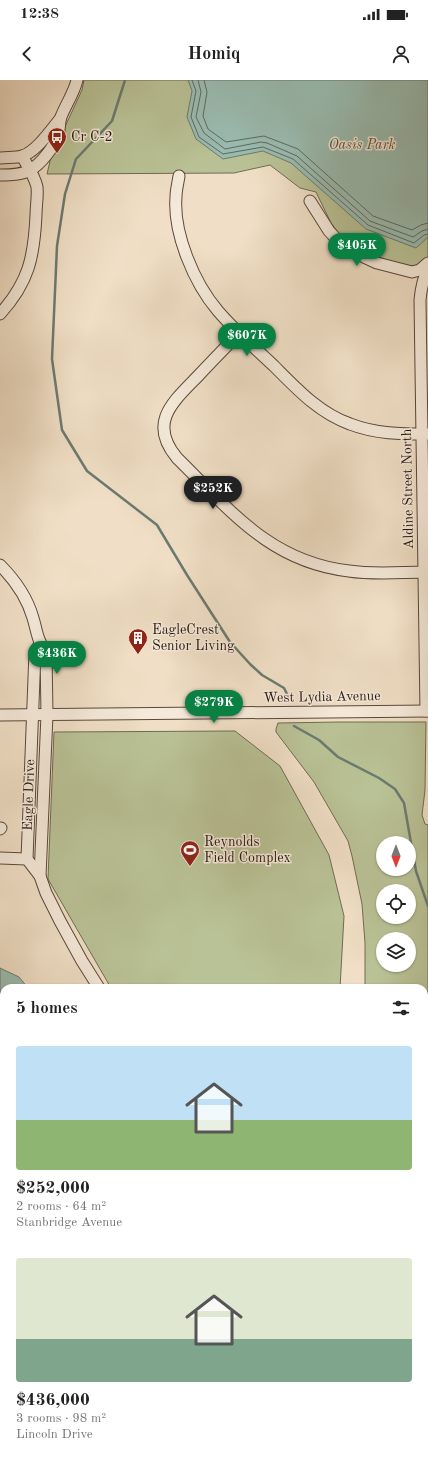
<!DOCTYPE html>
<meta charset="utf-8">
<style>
body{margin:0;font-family:"Old Standard TT",serif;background:#f6f6f6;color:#222;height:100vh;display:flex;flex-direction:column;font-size:15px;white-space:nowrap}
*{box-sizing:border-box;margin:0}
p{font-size:13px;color:#767676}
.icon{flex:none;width:22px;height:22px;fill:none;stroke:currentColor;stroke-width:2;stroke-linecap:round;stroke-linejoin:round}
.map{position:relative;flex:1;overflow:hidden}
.sheet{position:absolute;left:0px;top:904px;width:428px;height:480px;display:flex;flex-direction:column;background:#fff;border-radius:12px 12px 0 0;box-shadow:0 1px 3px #0004}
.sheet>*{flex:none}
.needle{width:26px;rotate:180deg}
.buttons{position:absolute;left:376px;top:756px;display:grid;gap:8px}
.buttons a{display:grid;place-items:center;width:40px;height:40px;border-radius:50%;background:#fff;box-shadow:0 1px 3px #0004;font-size:20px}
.price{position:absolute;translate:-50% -34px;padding:0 9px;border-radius:14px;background:#0b8043;color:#fff;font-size:13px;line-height:26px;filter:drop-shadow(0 1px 2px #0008)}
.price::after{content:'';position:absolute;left:50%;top:24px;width:12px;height:9px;margin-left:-6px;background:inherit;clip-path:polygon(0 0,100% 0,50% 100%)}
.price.selected{background:#222;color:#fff}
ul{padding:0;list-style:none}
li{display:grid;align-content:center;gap:8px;height:212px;padding:0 16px}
li span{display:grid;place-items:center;height:124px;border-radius:4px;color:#555}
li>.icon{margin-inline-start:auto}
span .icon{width:72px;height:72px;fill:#fffc;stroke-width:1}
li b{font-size:17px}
h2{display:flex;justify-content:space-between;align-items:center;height:48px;padding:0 16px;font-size:17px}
.status{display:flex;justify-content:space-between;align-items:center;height:28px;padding:0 20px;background:#fff;direction:ltr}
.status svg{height:11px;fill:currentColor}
header{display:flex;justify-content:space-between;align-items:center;height:52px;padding:0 16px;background:#fff;font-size:18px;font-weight:600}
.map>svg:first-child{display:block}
.green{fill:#b9c296;stroke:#706c52;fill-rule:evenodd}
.water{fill:#9abdb2;stroke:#6c7a71}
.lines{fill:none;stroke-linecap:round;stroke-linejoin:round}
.shore{stroke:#606960;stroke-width:1}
.stream{stroke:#6c7a71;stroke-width:2.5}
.minor-casing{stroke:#59483d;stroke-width:13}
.minor{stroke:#f5eada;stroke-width:11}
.labels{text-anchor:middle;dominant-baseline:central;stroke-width:3;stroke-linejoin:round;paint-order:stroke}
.poi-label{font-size:14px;fill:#27150f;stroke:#f5eada;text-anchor:start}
.park-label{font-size:14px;font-style:italic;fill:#5a523e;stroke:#f5eada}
.street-label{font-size:14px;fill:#27150f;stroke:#f5eada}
</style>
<div class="status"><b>12:38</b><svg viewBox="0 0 49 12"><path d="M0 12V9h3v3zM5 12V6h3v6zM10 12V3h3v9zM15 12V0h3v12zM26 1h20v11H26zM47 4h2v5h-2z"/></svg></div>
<header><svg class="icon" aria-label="back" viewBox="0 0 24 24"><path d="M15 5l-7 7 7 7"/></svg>Homiq<svg class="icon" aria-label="person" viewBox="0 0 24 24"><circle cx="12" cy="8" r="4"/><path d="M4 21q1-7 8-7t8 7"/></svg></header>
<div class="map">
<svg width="428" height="1384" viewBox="0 0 428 1384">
<rect width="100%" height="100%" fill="#f0dfc6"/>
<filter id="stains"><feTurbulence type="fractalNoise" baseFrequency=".005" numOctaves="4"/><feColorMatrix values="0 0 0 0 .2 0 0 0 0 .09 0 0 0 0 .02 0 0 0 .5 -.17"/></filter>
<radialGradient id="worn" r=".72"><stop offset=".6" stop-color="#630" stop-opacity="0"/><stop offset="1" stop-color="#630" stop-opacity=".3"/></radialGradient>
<g class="green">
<polygon points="84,0 428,0 428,179 424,184 410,188 364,172 342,157 331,143 316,112 300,108 270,85 234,93 47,94 51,77 82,10"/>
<path d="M338,642H426L425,710L422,735L425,744L428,745V1016L424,1019V908H365V863L362,824L352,776L348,761L314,702L276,652V649L278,643ZM383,763H409V789H383ZM383,811H409V837H383ZM383,859H409V885H383Z"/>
<polygon points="235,651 280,686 329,775 344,836 340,908 111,908 48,799 54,652"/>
<polygon points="117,1380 202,1380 203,1384 117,1384"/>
</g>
<g class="water">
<polygon points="188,0 428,0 428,157 416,168 366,149 291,83 263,71 223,79 196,59 187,37 192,11"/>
<polygon points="0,888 19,897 28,908 4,908 4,926 0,921"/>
<polygon points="428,1016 428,1384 203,1384 202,1380 424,1380 424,1019"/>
</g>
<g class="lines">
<g class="shore">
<polyline points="192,0 196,11 191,37 199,57 223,74 263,67 293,79 368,145 414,163 424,155 428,154"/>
<polyline points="198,0 201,12 196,37 204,53 225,69 261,62 267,63 297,76 370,141 413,157 422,151 428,149"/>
<polyline points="204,0 207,12 203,36 208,49 226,62 264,56 298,69 373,136 412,150 421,145 428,143"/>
</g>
<g class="stream">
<polyline points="125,0 112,41 76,79 65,114 57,166 52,279 62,350 87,391 157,445 187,495 230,562 250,584 262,595 284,608 288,616"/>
<polyline points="294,646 319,660 338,677 379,698 395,709 404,723 416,791 428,826"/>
</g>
<g class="minor-casing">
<g id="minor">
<path d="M0,78C7,77 16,78 22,76C36,72 51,50 60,39"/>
<path d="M0,95C10,95 21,95 30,90C41,84 54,67 58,55C60,49 59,42 61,37C66,24 74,13 77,0"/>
<path d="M179,96C178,103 176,110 176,117C173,153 194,203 218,231C235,251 255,268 274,286C297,309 319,333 350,344C376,354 401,354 428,354"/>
<polyline points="310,121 329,151 339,162 364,177 377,183 412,192 420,190 428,183"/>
<path d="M0,234C29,202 34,177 36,135C36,126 38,116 37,107C35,97 27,85 22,76"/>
<path d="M239,253C226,267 212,281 199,295C174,321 147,342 177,378C230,430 270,482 349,491C375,495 402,492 428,492"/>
<path d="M0,485C15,500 27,517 33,538C37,551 37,560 46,572L47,635L40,796"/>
<polyline points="40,564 35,572 27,779 40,796 46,813 60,841 82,881 99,908"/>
<path d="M426,631L420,220C421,209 423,199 428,188"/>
<polyline points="0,635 428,631"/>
<polyline points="0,749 1,748"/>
<polyline points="0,778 27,779"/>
<polyline points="0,1111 4,1113"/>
<polyline points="0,1343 4,1339"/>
<polyline points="102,1380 103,1384"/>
</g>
</g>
<use href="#minor" class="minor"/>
</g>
<defs>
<g id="bus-pin" transform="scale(1)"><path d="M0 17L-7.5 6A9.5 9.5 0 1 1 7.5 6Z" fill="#8f2418" stroke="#f5eada"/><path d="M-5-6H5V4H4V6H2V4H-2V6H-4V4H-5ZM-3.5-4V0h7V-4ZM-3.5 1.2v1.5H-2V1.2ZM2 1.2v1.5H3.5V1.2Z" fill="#fff"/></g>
<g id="building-pin" transform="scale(1)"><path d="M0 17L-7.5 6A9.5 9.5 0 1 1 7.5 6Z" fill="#8f2418" stroke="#f5eada"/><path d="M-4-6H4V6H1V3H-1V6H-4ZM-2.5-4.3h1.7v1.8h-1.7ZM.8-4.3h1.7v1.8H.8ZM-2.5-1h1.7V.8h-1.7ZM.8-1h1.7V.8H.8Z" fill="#fff"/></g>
<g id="stadium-pin" transform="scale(1)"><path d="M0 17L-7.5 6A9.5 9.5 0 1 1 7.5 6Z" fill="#8f2418" stroke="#f5eada"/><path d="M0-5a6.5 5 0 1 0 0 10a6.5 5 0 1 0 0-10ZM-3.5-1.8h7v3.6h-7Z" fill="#fff"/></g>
</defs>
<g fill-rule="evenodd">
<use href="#bus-pin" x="57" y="57"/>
<use href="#building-pin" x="138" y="558"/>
<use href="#stadium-pin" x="190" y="770"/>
</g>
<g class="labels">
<g class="poi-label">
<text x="71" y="57">Cr C-2</text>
<text x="152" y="550">EagleCrest<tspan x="152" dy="16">Senior Living</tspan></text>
<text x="204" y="762">Reynolds<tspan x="204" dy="16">Field Complex</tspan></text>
</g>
<g class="park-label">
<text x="362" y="65">Oasis Park</text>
</g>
<g class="street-label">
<text transform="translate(408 409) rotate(-91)">Aldine Street North</text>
<text transform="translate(322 617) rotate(-1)">West Lydia Avenue</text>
<text transform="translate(29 715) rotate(-88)">Eagle Drive</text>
</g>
</g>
<rect width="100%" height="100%" filter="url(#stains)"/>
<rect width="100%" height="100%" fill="url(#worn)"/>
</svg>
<div class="buttons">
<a><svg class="needle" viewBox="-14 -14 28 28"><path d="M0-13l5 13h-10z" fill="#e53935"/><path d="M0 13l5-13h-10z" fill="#767676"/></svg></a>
<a><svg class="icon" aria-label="locate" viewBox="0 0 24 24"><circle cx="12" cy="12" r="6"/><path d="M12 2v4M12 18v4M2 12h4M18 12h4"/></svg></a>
<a><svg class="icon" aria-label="layers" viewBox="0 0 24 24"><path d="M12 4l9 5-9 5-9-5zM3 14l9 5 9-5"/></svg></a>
</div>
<b class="price" style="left:357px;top:187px">$405K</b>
<b class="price" style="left:247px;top:277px">$607K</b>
<b class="price selected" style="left:213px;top:430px">$252K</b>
<b class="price" style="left:57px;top:595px">$436K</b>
<b class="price" style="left:214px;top:644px">$279K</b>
<section class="sheet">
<h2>5 homes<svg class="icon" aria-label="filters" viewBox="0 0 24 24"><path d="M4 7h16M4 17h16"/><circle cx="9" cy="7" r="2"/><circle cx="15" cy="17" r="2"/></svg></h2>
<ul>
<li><span style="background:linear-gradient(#bfe0f5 60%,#8fb573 0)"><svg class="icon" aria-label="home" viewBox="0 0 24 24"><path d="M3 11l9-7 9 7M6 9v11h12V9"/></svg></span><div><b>$252,000</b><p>2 rooms · 64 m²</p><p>Stanbridge Avenue</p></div></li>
<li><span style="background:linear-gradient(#dfe7d0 65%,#7fa58c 0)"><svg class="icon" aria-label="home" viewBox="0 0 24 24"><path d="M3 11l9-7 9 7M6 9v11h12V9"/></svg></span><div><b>$436,000</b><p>3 rooms · 98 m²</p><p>Lincoln Drive</p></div></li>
</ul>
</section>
</div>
